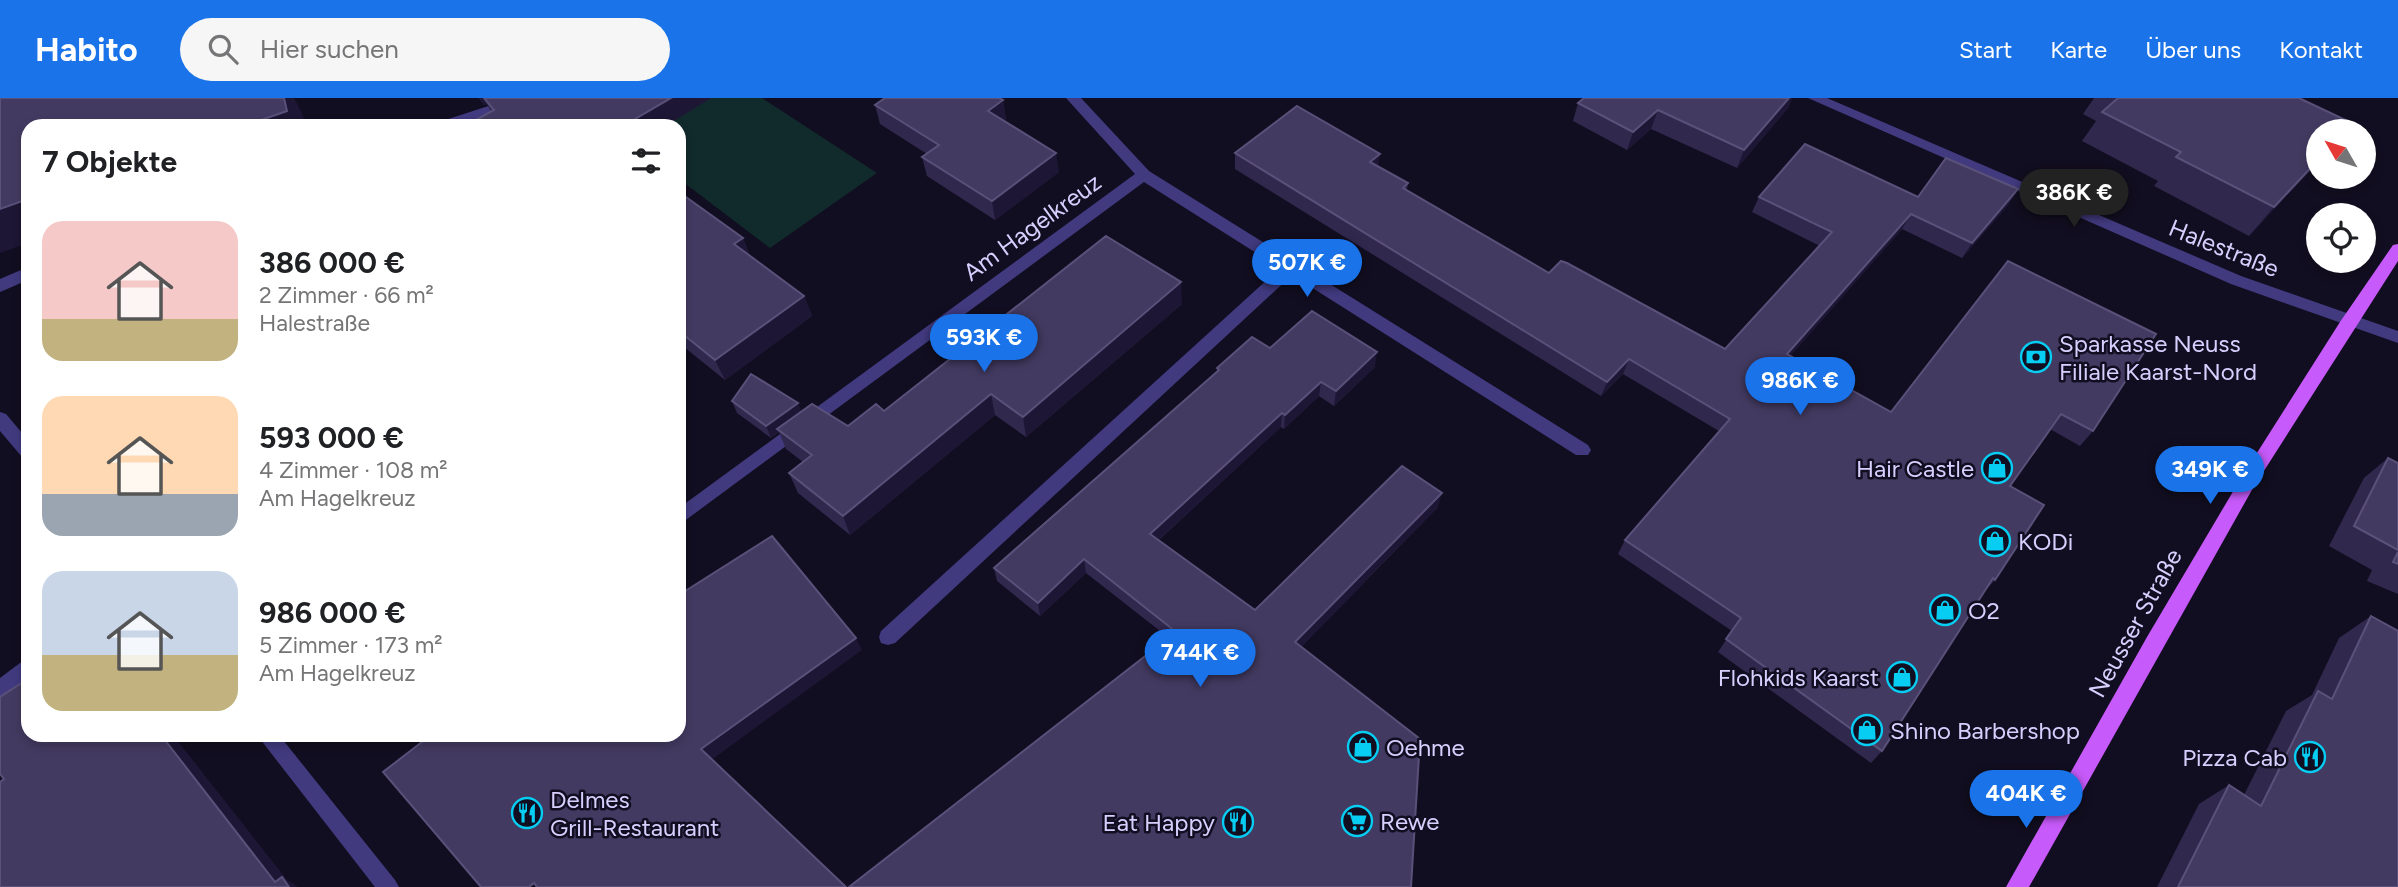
<!DOCTYPE html>
<html lang="de">
<meta charset="utf-8">
<style>
body{margin:0;font-family:Figtree,sans-serif;background:#f6f6f6;color:#202124;height:100vh;display:flex;flex-direction:column;font-size:26px;white-space:nowrap}
*{box-sizing:border-box;margin:0}
p{font-size:23px;color:#757577}
.icon{flex:none;width:38px;height:38px;fill:none;stroke:currentColor;stroke-width:2;stroke-linecap:round;stroke-linejoin:round}
.map{position:relative;flex:1;overflow:hidden}
.drawer{position:absolute;left:21px;top:21px;width:665px;height:623px;display:flex;flex-direction:column;background:#fff;border-radius:21px;box-shadow:0 4px 10px #0003}
.drawer>*{flex:none}
.needle{width:46px;rotate:309deg}
.buttons{position:absolute;left:2306px;top:21px;display:grid;gap:14px}
.buttons a{display:grid;place-items:center;width:70px;height:70px;border-radius:50%;background:#fff;box-shadow:0 4px 10px #0003;font-size:35px}
.price{position:absolute;translate:-50% -60px;padding:0 16px;border-radius:24px;background:#1a73e8;color:#fff;font-size:23px;line-height:46px;filter:drop-shadow(0 2px 4px #0008)}
.price::after{content:'';position:absolute;left:50%;top:42px;width:21px;height:16px;margin-left:-10px;background:inherit;clip-path:polygon(0 0,100% 0,50% 100%)}
.price.on{background:#222;color:#fff}
ul{padding:0;list-style:none}
li{display:flex;align-items:center;gap:21px;height:175px;padding:0 21px}
li span{display:grid;place-items:center;flex:none;width:196px;height:140px;border-radius:21px;color:#555}
li>.icon{margin-inline-start:auto}
span .icon{width:84px;height:84px;fill:#fffc;stroke-width:1}
li b{font-size:30px}
h2{display:flex;justify-content:space-between;align-items:center;height:84px;padding:0 21px;font-size:30px}
header{display:flex;align-items:center;gap:42px;box-sizing:border-box;height:98px;padding:0 35px;background:#1a73e8;color:#fff}
header strong{font-size:33px}
nav{display:flex;gap:38px;margin-inline-start:auto;font-size:24px}
.search{width:490px;height:63px;background:#f6f6f6;display:flex;align-items:center;gap:18px;box-sizing:border-box;padding:0 24px;border-radius:38px;color:#757577;font-size:26px}
.map>svg:first-child{display:block}
.green{fill:#112a2b}
.lines{fill:none;stroke-linecap:round;stroke-linejoin:round}
.minor{fill:#413a7f;fill-rule:evenodd}
.major{fill:#c75afa;fill-rule:evenodd}
.wall{fill:#31284e}
.shaded-wall{fill:#1d1634}
.building{fill:#433a61;stroke:#5a517a;stroke-width:2}
.labels{text-anchor:middle;dominant-baseline:central;stroke-width:5;stroke-linejoin:round;paint-order:stroke}
.street-label{font-size:24px;fill:#d7cffe;stroke:#120e21}
.poi-label{font-size:24px;fill:#d7cffe;stroke:#120e21;text-anchor:start}
</style>
<header>
<strong>Habito</strong>
<div class="search"><svg class="icon" aria-label="search" viewBox="0 0 24 24"><circle cx="10" cy="10" r="6"/><path d="M15 15l6 6"/></svg>Hier suchen</div>
<nav><a>Start</a><a>Karte</a><a>Über uns</a><a>Kontakt</a></nav>
</header>
<div class="map">
<svg width="2398" height="789" viewBox="0 0 2398 789">
<rect width="100%" height="100%" fill="#120e21"/>
<polygon class="green" points="711,0 762,0 877,75 770,150 679,81 679,28 665,28"/>
<g class="lines">
<g class="minor">
<polygon points="513,0 535,0 533,3 456,28 434,28 436,25"/>
<polygon points="1066,0 1081,0 1149,73 1588,347 1591,352 1588,357 1576,357 1292,177 895,545 888,547 881,545 879,539 881,533 1280,170 1144,84 679,427 679,410 1135,76"/>
<polygon points="1808,0 1827,0 2241,178 2398,233 2398,245 2231,186"/>
<polygon points="28,169 28,182 0,194 0,181"/>
<polygon points="0,314 6,316 28,342 28,361 22,359 0,333"/>
<polygon points="28,559 28,580 0,601 0,580"/>
<polygon points="257,637 279,637 395,782 399,789 375,789"/>
</g>
<polygon class="major" points="2398,146 2398,163 2253,390 2029,789 2006,789 2147,539 2241,380 2340,224 2393,147"/>
</g>
<g class="wall">
<polygon points="479,0 711,0 665,28 465,28 491,14 487,6 484,7"/>
<polygon points="1584,0 1792,0 1788,10 1737,70 1651,31 1627,52 1573,23 1578,5"/>
<polygon points="2094,0 2299,0 2319,63 2249,138 2154,88 2158,83 2082,43 2096,23 2083,16"/>
<polygon points="1003,2 1006,22 1004,23 1059,74 995,122 927,78 922,59 927,56 880,26 875,7"/>
<polygon points="1235,55 1378,68 1408,85 1407,92 1549,175 1725,251 1820,148 1752,114 1759,99 1918,99 2018,91 2008,107 1962,160 1902,131 1790,258 1891,314 2008,163 2093,333 2080,348 2050,331 2010,388 1995,482 1983,495 1882,653 1871,665 1718,554 1732,533 1618,456 1625,442 1719,333 1623,276 1601,298 1235,71"/>
<polygon points="679,94 743,140 750,158 804,198 812,218 725,282 679,245"/>
<polygon points="1182,206 1026,339 995,317 850,437 798,395 789,375 803,364 786,351 779,334 771,340 737,315 732,303 801,313 848,328 884,313"/>
<polygon points="1270,250 1375,269 1334,308 1319,298 1284,331 1281,329 1159,442 1255,512 1438,409 1301,549 1169,540 1086,475 1040,518 997,483 994,470 1217,274 1217,270"/>
<polygon points="2388,360 2398,365 2398,496 2367,483 2372,472 2329,448 2364,380"/>
<polygon points="2371,518 2398,789 2157,789 2199,706 2229,687 2244,697 2286,613 2312,597 2339,540"/>
</g>
<g class="shaded-wall">
<polygon points="284,0 294,0 302,15 306,28 244,28"/>
<polygon points="480,0 484,0 487,6 484,7"/>
<polygon points="671,0 711,0 665,28 623,28"/>
<polygon points="1789,0 1792,0 1788,10 1737,70 1744,52"/>
<polygon points="1003,2 1006,22 991,32 988,13"/>
<polygon points="1658,12 1651,31 1627,52 1633,34"/>
<polygon points="1056,55 1059,74 995,122 992,103"/>
<polygon points="1380,56 1378,71 1370,64"/>
<polygon points="2319,61 2319,63 2249,138 2274,109"/>
<polygon points="2018,91 2008,107 1962,160 1972,145"/>
<polygon points="28,101 28,145 0,155 0,111"/>
<polygon points="1911,116 1902,131 1779,271 1787,256"/>
<polygon points="743,140 751,161 734,146"/>
<polygon points="1181,184 1182,206 1026,339 1023,319"/>
<polygon points="804,198 812,218 725,282 715,262"/>
<polygon points="1377,254 1375,269 1334,308 1336,293"/>
<polygon points="1629,261 1623,276 1601,298 1607,284"/>
<polygon points="1321,284 1319,298 1284,331 1285,317"/>
<polygon points="991,296 995,317 850,437 843,418"/>
<polygon points="798,305 803,316 777,331 779,334 771,340 766,328"/>
<polygon points="1282,315 1281,329 1151,449 1150,436"/>
<polygon points="1442,395 1438,409 1294,556 1295,544"/>
<polygon points="1084,461 1086,475 1040,518 1038,505"/>
<polygon points="856,540 862,552 710,663 701,651"/>
<polygon points="161,637 173,637 287,782 298,789 284,789 275,784"/>
</g>
<g class="building">
<polygon points="0,0 284,0 287,13 244,28 28,28 28,101 0,111"/>
<polygon points="484,0 671,0 623,28 465,28 494,12"/>
<polygon points="885,0 999,0 1003,2 988,13 1056,55 992,103 922,59 939,47 875,7"/>
<polygon points="1584,0 1789,0 1744,52 1658,12 1633,34 1578,5"/>
<polygon points="2118,0 2299,0 2352,25 2345,33 2319,33 2319,61 2274,109 2176,59 2181,54 2102,14"/>
<polygon points="1297,8 1380,56 1370,64 1408,85 1403,90 1549,175 1561,163 1567,165 1725,251 1832,134 1759,99 1805,46 1918,99 1946,60 2018,91 1972,145 1911,116 1787,256 1891,314 2008,163 2156,236 2093,333 2061,316 2010,388 2044,407 1995,482 1993,480 1882,653 1726,541 1741,520 1625,442 1730,321 1629,261 1607,284 1235,55"/>
<polygon points="679,94 743,140 734,146 804,198 715,262 679,233"/>
<polygon points="1106,138 1181,184 1023,319 991,296 843,418 789,375 812,357 777,331 812,306 848,328 876,306 884,313"/>
<polygon points="1312,213 1377,254 1336,293 1321,284 1285,317 1282,315 1150,436 1255,512 1402,368 1442,395 1295,544 1420,641 1411,789 849,789 1176,534 1084,461 1038,505 994,470 1219,272 1217,270 1252,239 1270,250"/>
<polygon points="751,276 798,305 766,328 732,303"/>
<polygon points="2388,360 2398,365 2398,452 2354,428"/>
<polygon points="772,438 856,540 701,651 846,789 537,789 534,785 529,789 481,789 383,674 431,637 679,637 679,497"/>
<polygon points="2398,454 2398,466 2393,464"/>
<polygon points="2371,518 2398,533 2398,789 2178,789 2229,687 2261,708 2318,593 2332,601"/>
<polygon points="28,581 28,637 161,637 275,784 282,779 289,789 0,789 0,684 4,681 0,676 0,599"/>
</g>
<defs>
<g id="bank-ring" transform="scale(1.575)"><circle r="9.5" fill="#120e21" stroke="#07cdf2" stroke-width="1.5"/><path d="M-6-4H6V4H-6ZM0-2.3a2.3 2.3 0 1 0 0 4.6a2.3 2.3 0 1 0 0-4.6Z" fill="#07cdf2"/></g>
<g id="shop-ring" transform="scale(1.575)"><circle r="9.5" fill="#120e21" stroke="#07cdf2" stroke-width="1.5"/><path d="M-5-2.5h2.3a2.7 3.5 0 0 1 5.4 0H5L5.5 6h-11ZM-1.5-2.5h3a1.5 2.3 0 0 0-3 0Z" fill="#07cdf2"/></g>
<g id="restaurant-ring" transform="scale(1.575)"><circle r="9.5" fill="#120e21" stroke="#07cdf2" stroke-width="1.5"/><path d="M-5-6h1v4h1v-4h1v4h1v-4h1v5L-1.5 .5V6h-2V.5L-5-1ZM5-6V6H3V1.5H1.5Q1.5-4 5-6Z" fill="#07cdf2"/></g>
<g id="supermarket-ring" transform="scale(1.575)"><circle r="9.5" fill="#120e21" stroke="#07cdf2" stroke-width="1.5"/><path d="M-6-5.5h2.5l.6 2H6L4.5 2H-2.5L-4.4-4H-6ZM-1.5 3.2a1.3 1.3 0 1 0 .1 0ZM3 3.2a1.3 1.3 0 1 0 .1 0Z" fill="#07cdf2"/></g>
</defs>
<g fill-rule="evenodd">
<use href="#bank-ring" x="2036" y="259"/>
<use href="#shop-ring" x="1997" y="370"/>
<use href="#shop-ring" x="1995" y="443"/>
<use href="#shop-ring" x="1945" y="512"/>
<use href="#shop-ring" x="1902" y="579"/>
<use href="#shop-ring" x="1867" y="632"/>
<use href="#shop-ring" x="1363" y="649"/>
<use href="#restaurant-ring" x="2310" y="659"/>
<use href="#restaurant-ring" x="527" y="715"/>
<use href="#supermarket-ring" x="1357" y="723"/>
<use href="#restaurant-ring" x="1238" y="724"/>
</g>
<g class="labels">
<g class="street-label">
<text transform="translate(1032 129) rotate(-36)">Am Hagelkreuz</text>
<text transform="translate(2224 150) rotate(22)">Halestraße</text>
<text transform="translate(2135 525) rotate(-61)">Neusser Straße</text>
</g>
<g class="poi-label">
<text x="2059" y="245">Sparkasse Neuss<tspan x="2059" dy="28">Filiale Kaarst-Nord</tspan></text>
<text x="1974" y="370" text-anchor="end">Hair Castle</text>
<text x="2018" y="443">KODi</text>
<text x="1968" y="512">O2</text>
<text x="1879" y="579" text-anchor="end">Flohkids Kaarst</text>
<text x="1890" y="632">Shino Barbershop</text>
<text x="1386" y="649">Oehme</text>
<text x="2287" y="659" text-anchor="end">Pizza Cab</text>
<text x="550" y="701">Delmes<tspan x="550" dy="28">Grill-Restaurant</tspan></text>
<text x="1380" y="723">Rewe</text>
<text x="1215" y="724" text-anchor="end">Eat Happy</text>
</g>
</g>
</svg>
<div class="buttons">
<a><svg class="needle" viewBox="-14 -14 28 28"><path d="M0-13l5 13h-10z" fill="#e53935"/><path d="M0 13l5-13h-10z" fill="#757577"/></svg></a>
<a><svg class="icon" aria-label="locate" viewBox="0 0 24 24"><circle cx="12" cy="12" r="6"/><path d="M12 2v4M12 18v4M2 12h4M18 12h4"/></svg></a>
</div>
<b class="price on" style="left:2074px;top:131px">386K €</b>
<b class="price" style="left:1307px;top:201px">507K €</b>
<b class="price" style="left:984px;top:276px">593K €</b>
<b class="price" style="left:1800px;top:319px">986K €</b>
<b class="price" style="left:2210px;top:408px">349K €</b>
<b class="price" style="left:1200px;top:591px">744K €</b>
<b class="price" style="left:2026px;top:732px">404K €</b>
<section class="drawer">
<h2>7 Objekte<svg class="icon" aria-label="filters" viewBox="0 0 24 24"><path d="M4 7h16M4 17h16"/><circle cx="9" cy="7" r="2"/><circle cx="15" cy="17" r="2"/></svg></h2>
<ul>
<li><span style="background:linear-gradient(#f6c9c9 70%,#c2b280 0)"><svg class="icon" aria-label="home" viewBox="0 0 24 24"><path d="M3 11l9-7 9 7M6 9v11h12V9"/></svg></span><div><b>386 000 €</b><p>2 Zimmer · 66 m²</p><p>Halestraße</p></div></li>
<li><span style="background:linear-gradient(#ffd9b3 70%,#9aa5b1 0)"><svg class="icon" aria-label="home" viewBox="0 0 24 24"><path d="M3 11l9-7 9 7M6 9v11h12V9"/></svg></span><div><b>593 000 €</b><p>4 Zimmer · 108 m²</p><p>Am Hagelkreuz</p></div></li>
<li><span style="background:linear-gradient(#c9d6e8 60%,#c2b280 0)"><svg class="icon" aria-label="home" viewBox="0 0 24 24"><path d="M3 11l9-7 9 7M6 9v11h12V9"/></svg></span><div><b>986 000 €</b><p>5 Zimmer · 173 m²</p><p>Am Hagelkreuz</p></div></li>
</ul>
</section>
</div>
